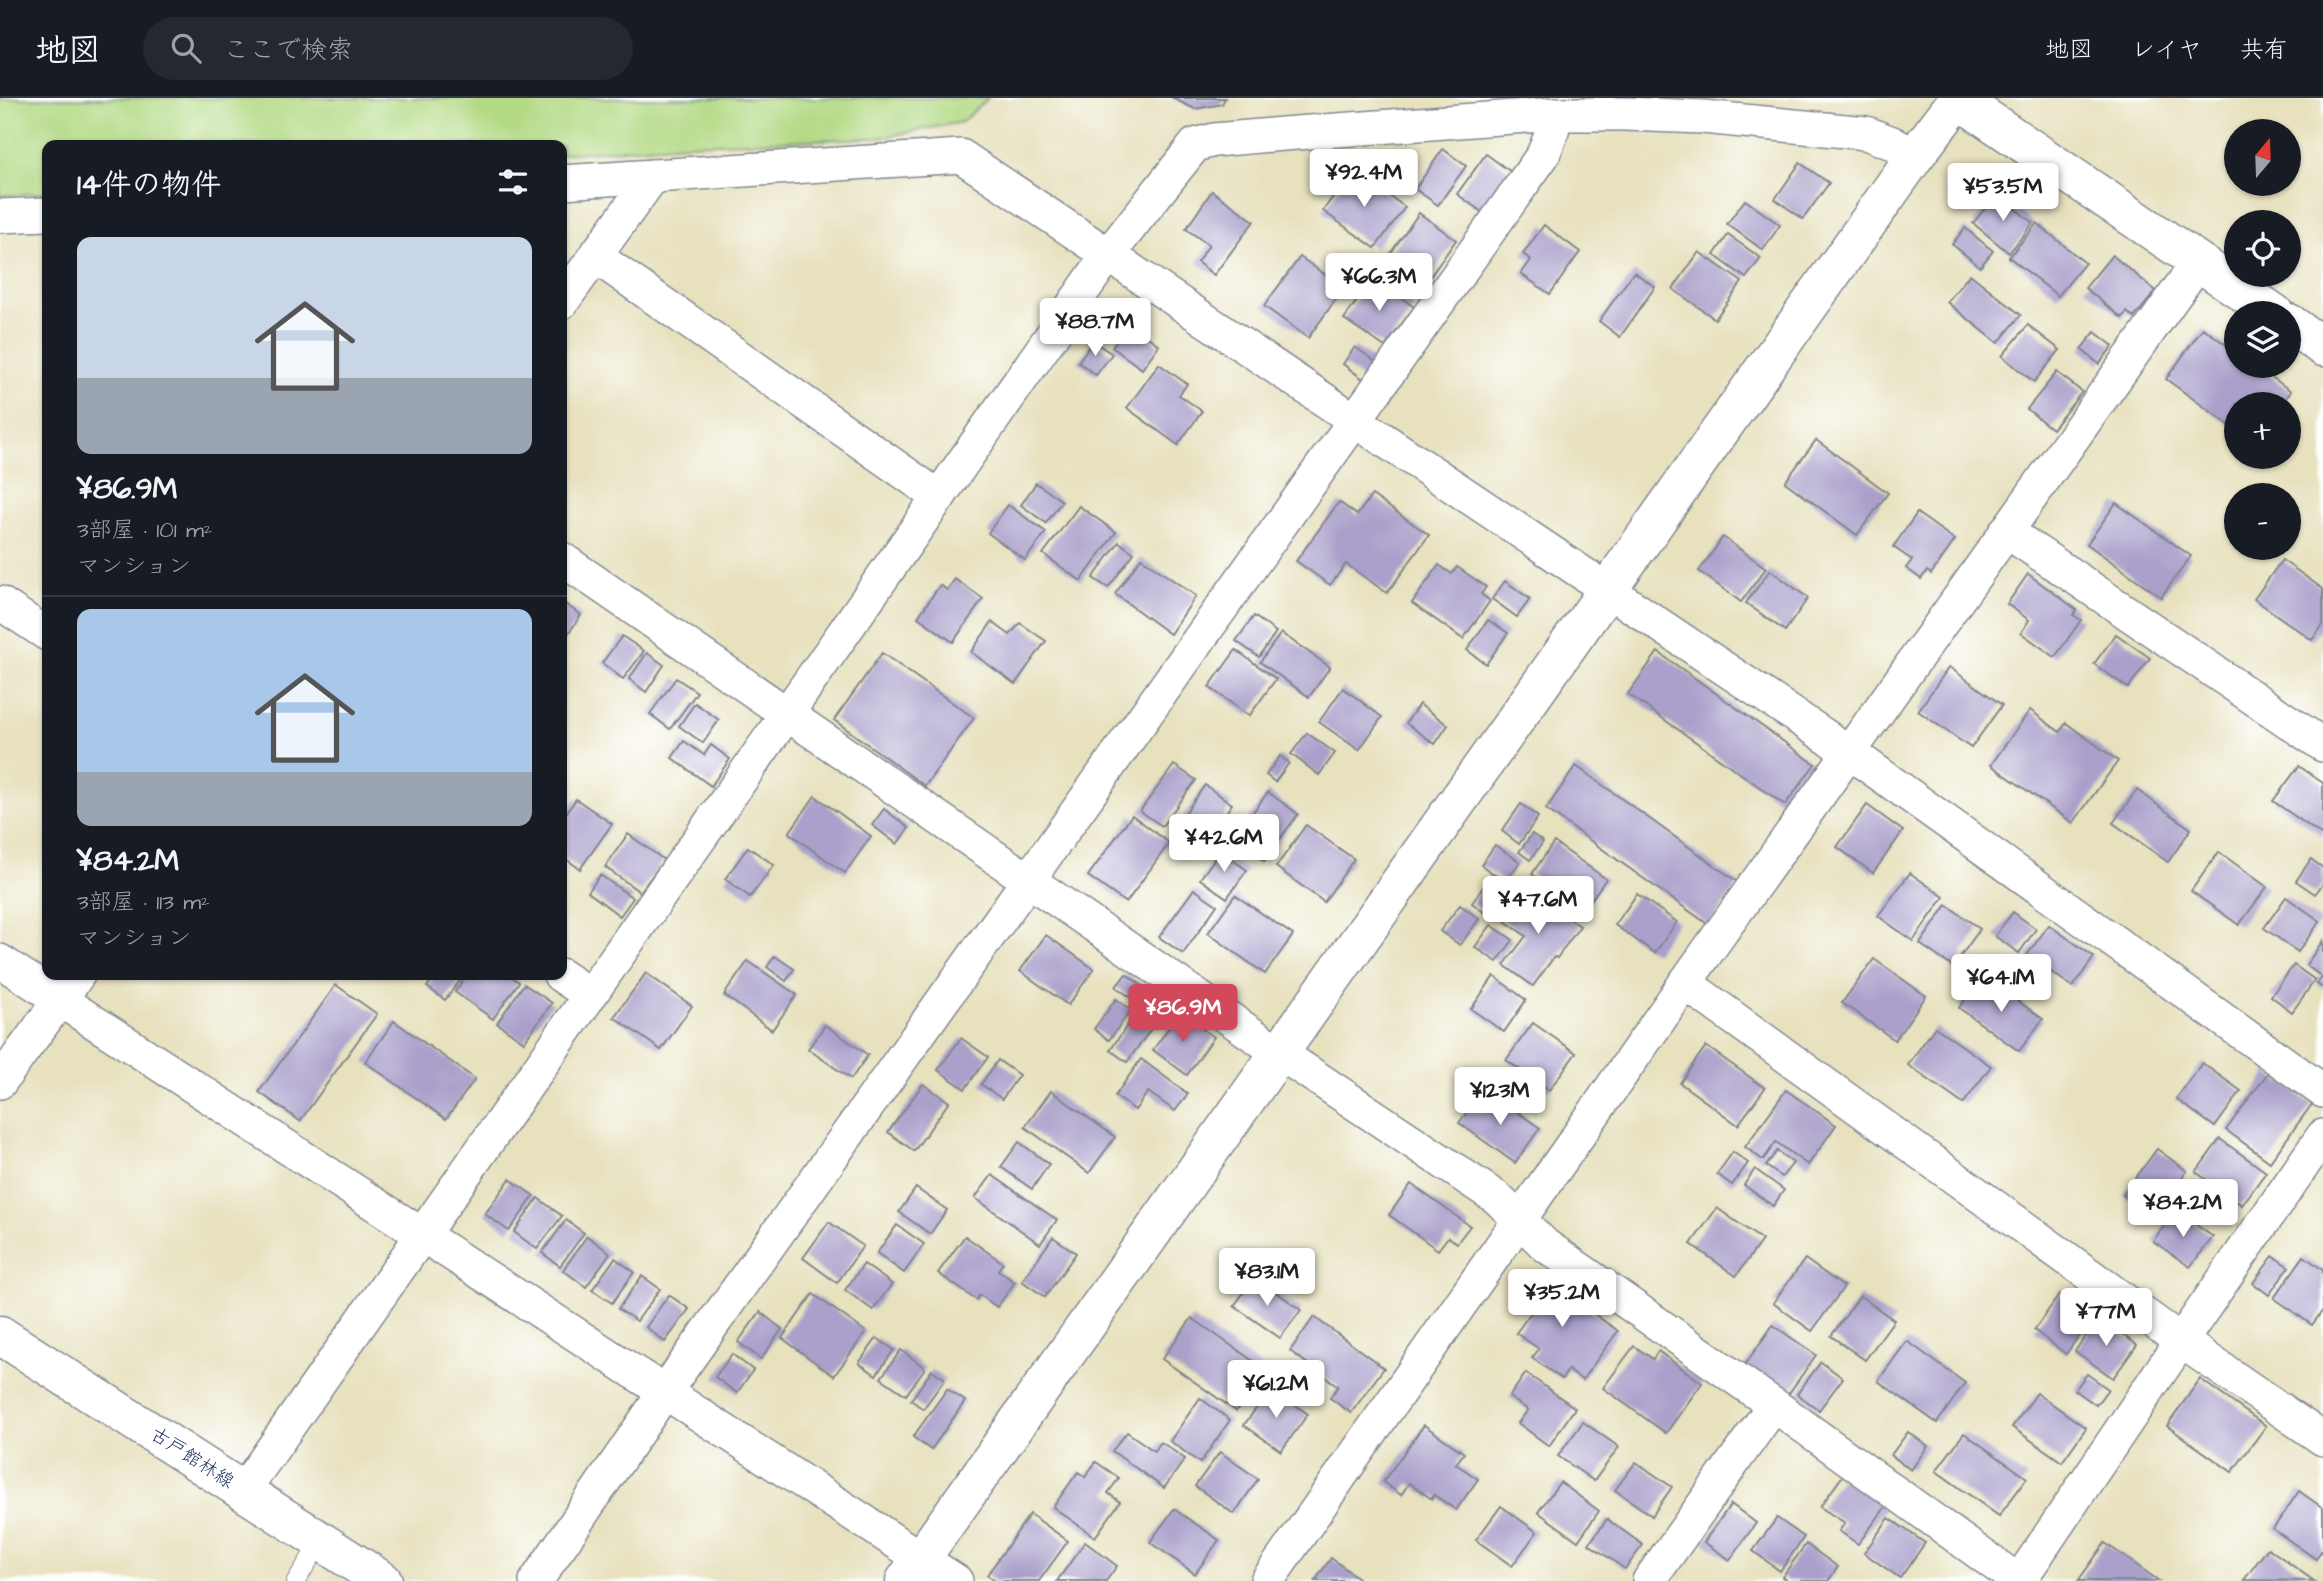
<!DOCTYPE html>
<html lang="ja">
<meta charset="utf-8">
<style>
body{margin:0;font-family:"Architects Daughter","Klee One",sans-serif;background:#242831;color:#f1f3f6;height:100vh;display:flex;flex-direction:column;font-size:26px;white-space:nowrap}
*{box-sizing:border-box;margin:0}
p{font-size:23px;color:#9ea1a6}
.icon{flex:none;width:38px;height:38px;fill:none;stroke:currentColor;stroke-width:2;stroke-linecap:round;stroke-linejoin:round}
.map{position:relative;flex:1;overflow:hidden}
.details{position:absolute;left:42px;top:42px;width:525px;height:840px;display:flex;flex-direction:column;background:#171b24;border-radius:14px;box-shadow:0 2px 5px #0004}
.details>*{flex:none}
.needle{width:46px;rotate:19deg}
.tools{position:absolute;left:2224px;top:21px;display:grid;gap:14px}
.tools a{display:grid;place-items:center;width:77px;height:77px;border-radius:50%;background:#171b24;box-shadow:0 2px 5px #0004;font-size:35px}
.price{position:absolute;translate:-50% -60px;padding:0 16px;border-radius:7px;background:#fff;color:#222;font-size:23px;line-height:46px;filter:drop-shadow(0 2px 4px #0008)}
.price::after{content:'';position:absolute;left:50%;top:42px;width:21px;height:16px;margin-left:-10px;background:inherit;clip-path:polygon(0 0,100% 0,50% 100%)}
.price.on{background:#d1495b;color:#fff}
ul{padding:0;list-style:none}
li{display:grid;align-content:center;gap:14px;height:371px;padding:0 35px}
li+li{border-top:2px solid #363941}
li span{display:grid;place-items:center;height:217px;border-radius:14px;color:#555}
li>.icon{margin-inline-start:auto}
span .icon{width:126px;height:126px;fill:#fffc;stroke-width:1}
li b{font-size:30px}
h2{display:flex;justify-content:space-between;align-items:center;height:84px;padding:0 35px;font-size:30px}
header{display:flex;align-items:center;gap:42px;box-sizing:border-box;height:98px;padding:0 35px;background:#171b24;border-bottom:2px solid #363941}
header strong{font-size:33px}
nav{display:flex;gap:38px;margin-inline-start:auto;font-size:24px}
.search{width:490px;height:63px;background:#242831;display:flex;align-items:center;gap:18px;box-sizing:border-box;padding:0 24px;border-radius:38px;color:#9ea1a6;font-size:26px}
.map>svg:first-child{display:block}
.green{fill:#b2d983;stroke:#668470;stroke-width:2}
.building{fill:#aaa0cb}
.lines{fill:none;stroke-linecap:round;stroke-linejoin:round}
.service-casing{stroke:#81888e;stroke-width:20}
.minor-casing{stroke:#81888e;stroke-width:36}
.tertiary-casing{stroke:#81888e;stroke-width:41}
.secondary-casing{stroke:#81888e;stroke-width:41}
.service{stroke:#fff;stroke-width:18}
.minor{stroke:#fff;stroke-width:33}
.tertiary{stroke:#fff;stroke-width:38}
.secondary{stroke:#fff;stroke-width:38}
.labels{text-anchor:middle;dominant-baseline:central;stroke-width:7;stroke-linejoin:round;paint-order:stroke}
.street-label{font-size:19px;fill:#1b2f5e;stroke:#fff}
</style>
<header>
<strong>地図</strong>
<div class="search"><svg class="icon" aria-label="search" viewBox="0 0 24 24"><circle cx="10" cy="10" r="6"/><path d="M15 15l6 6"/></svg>ここで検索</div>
<nav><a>地図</a><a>レイヤ</a><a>共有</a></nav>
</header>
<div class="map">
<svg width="2323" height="1483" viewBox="0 0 2323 1483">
<rect width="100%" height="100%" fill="#fff"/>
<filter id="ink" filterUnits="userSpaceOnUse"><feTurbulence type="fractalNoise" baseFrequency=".0143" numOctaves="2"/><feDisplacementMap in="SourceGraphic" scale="14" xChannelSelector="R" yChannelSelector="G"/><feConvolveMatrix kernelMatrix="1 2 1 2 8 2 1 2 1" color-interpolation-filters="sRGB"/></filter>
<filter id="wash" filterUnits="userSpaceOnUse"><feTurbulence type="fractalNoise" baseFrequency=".00686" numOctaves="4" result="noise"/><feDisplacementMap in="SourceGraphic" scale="28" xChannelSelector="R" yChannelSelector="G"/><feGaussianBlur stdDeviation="1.57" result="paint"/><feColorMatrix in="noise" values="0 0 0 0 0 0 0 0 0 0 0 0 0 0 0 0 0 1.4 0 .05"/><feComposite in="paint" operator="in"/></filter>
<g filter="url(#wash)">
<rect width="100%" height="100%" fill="#e7e1be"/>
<polygon class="green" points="0,0 988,0 962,24 878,40 685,46 562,56 562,47 47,47 47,94 0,98"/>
<g id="blocks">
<g class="building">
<polygon points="1172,0 1225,0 1222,6 1195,11"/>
<polygon points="1443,51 1466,68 1438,107 1415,91"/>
<polygon points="1486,56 1511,74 1482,114 1457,96"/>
<polygon points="1800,65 1829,85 1803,121 1775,101"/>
<polygon points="1352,72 1405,109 1375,150 1323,113"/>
<polygon points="1212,93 1254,123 1214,177 1197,164 1209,147 1186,131"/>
<polygon points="1997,96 2033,125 2009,155 1973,125"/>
<polygon points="1745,102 1780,127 1763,152 1727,126"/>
<polygon points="1419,115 1456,142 1427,183 1390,156"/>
<polygon points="2037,125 2085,165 2058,198 2009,159"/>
<polygon points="1544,127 1580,154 1550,196 1521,176 1531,162 1523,156"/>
<polygon points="1965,130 1993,153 1980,169 1952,146"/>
<polygon points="1728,137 1761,160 1746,180 1714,157"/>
<polygon points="1699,154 1742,184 1715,221 1673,191"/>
<polygon points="2112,157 2156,193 2134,220 2127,214 2122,220 2085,190"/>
<polygon points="1300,159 1344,190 1308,240 1264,208"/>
<polygon points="1634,174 1655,189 1620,239 1599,223"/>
<polygon points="1970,176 2021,217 1998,245 1947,204"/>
<polygon points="1373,180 1414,209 1385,249 1344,221"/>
<polygon points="1128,225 1159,247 1142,271 1112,249"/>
<polygon points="2028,227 2060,252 2034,284 2002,258"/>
<polygon points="2203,230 2236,254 2236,268 2256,268 2291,293 2282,306 2236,306 2236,332 2166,281"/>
<polygon points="2095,234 2113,248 2099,266 2081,251"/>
<polygon points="1093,243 1112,256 1096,277 1078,264"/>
<polygon points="1355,249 1375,263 1363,281 1343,266"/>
<polygon points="1159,266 1187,286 1179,297 1202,313 1178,347 1127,310"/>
<polygon points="2057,274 2082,294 2052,331 2027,311"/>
<polygon points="1816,342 1888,395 1857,437 1785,384"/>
<polygon points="1036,385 1062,403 1046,425 1021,407"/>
<polygon points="1372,397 1429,437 1387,495 1346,466 1330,487 1296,463 1339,404 1357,417"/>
<polygon points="2116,405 2191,458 2161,499 2087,446"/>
<polygon points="1008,407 1046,434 1025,462 988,435"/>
<polygon points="1079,408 1116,434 1081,483 1043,456"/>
<polygon points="1917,415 1955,442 1931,476 1927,473 1921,481 1906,470 1912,462 1893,449"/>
<polygon points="1723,439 1766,470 1741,504 1699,473"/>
<polygon points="1119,444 1134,455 1108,490 1093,480"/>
<polygon points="1141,460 1196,498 1170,536 1115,496"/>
<polygon points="2282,462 2323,491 2323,527 2312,542 2254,501"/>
<polygon points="1439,467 1452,476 1457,469 1486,489 1481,496 1490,503 1463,541 1412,505"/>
<polygon points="1770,472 1808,500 1785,533 1746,505"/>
<polygon points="2028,476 2077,512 2073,517 2081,522 2055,559 2021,535 2029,522 2007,506"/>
<polygon points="955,481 983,501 953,544 918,519 940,487 947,492"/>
<polygon points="1505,483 1530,501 1517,519 1492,501"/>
<polygon points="562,504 581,517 562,545"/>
<polygon points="1254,518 1276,534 1259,559 1236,543"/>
<polygon points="1488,522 1508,535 1486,566 1467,552"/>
<polygon points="992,524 1010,537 1020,525 1046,543 1015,586 971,554"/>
<polygon points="1281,535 1330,569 1309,599 1260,564"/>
<polygon points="2116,536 2150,560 2128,590 2094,566"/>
<polygon points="622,538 644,553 623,581 602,565"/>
<polygon points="1236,552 1276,581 1249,618 1209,589"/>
<polygon points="1658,554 1815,666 1785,707 1628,596"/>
<polygon points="647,555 664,567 646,594 629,581"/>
<polygon points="882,555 974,620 925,688 834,622"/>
<polygon points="1949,569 2002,607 1971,650 1918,613"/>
<polygon points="676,580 697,594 670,631 650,616"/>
<polygon points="1343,590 1382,619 1359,652 1319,624"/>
<polygon points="695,605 719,622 703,645 679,628"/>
<polygon points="1419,606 1448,627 1435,646 1406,625"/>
<polygon points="2030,612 2060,634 2066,625 2118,663 2073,725 1991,667"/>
<polygon points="1307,635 1335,655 1319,677 1291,656"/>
<polygon points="684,643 704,657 711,647 730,661 711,688 672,660"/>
<polygon points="1280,658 1289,665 1275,684 1266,677"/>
<polygon points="1174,667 1196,682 1162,728 1140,713"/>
<polygon points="1576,668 1739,785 1709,827 1546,711"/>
<polygon points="2299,668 2323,685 2323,738 2273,703"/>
<polygon points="1205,687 1232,706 1200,751 1177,735 1187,722 1183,718"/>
<polygon points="2137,692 2191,731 2168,764 2113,725"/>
<polygon points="1268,694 1298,716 1264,763 1233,741"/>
<polygon points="815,698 871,738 845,775 789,735"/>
<polygon points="576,701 612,726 580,771 562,758 562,721"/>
<polygon points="1521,706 1538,719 1519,746 1502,733"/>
<polygon points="1867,707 1903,733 1873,775 1837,749"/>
<polygon points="884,711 909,730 897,746 872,727"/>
<polygon points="1132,717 1169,745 1126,805 1088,778"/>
<polygon points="1306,727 1354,761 1324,804 1276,769"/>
<polygon points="628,736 664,762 640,794 605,769"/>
<polygon points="1532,736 1543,744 1530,762 1519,754"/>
<polygon points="1554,744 1606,781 1583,813 1532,776"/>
<polygon points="1495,747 1520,764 1505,784 1481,767"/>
<polygon points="748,749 774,767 750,799 725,781"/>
<polygon points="1220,753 1247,772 1227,800 1200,781"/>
<polygon points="2219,754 2267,789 2239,827 2191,793"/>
<polygon points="2311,761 2323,770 2323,786 2315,796 2296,783"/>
<polygon points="1910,775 1944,799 1913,843 1878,818"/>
<polygon points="600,777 633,800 620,818 588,794"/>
<polygon points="1489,781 1506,793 1489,818 1472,805"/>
<polygon points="1528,790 1580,828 1557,860 1554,859 1533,888 1504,867 1526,838 1505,823"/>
<polygon points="1194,791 1217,807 1183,856 1159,839"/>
<polygon points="1637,796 1677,824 1655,855 1615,827"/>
<polygon points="1235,797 1293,837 1265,876 1208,835"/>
<polygon points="2286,799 2320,823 2298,854 2264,830"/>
<polygon points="1460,807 1479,821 1460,847 1440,833"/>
<polygon points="1947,807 1980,831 1953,869 1920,846"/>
<polygon points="2013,814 2036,831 2019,855 1995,838"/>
<polygon points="1491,827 1513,842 1497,864 1475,849"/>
<polygon points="2049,827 2094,859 2073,889 2027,857"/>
<polygon points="1046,837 1094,871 1068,907 1020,873"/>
<polygon points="2323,843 2323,890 2317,886 2322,879 2306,867"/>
<polygon points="775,858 794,871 786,883 767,869"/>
<polygon points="1874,861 1926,898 1895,942 1842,905"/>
<polygon points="748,863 797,897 772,932 724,897"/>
<polygon points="2294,867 2315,882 2292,914 2271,898"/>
<polygon points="646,875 692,908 661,952 614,919"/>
<polygon points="1126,876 1158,899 1149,912 1116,889"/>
<polygon points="436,877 464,877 445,902 427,889"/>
<polygon points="467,877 509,877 519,884 493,921 455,894"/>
<polygon points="1494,878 1526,902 1504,934 1471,911"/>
<polygon points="1983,878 2043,921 2019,953 1959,910"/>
<polygon points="524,886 552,905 524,944 497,925"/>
<polygon points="336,887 377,916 300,1023 259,994"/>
<polygon points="1116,901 1131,912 1109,942 1094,931"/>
<polygon points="1179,915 1214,939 1187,977 1153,952"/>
<polygon points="1134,918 1151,931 1127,964 1110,952"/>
<polygon points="394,923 475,981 446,1021 365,964"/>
<polygon points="1533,925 1576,955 1549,992 1506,962"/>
<polygon points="825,927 868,957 851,981 808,951"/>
<polygon points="1935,929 1991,968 1963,1006 1908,967"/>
<polygon points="961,940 988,959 965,991 938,972"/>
<polygon points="1706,948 1765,990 1738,1027 1680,985"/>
<polygon points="1141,961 1188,996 1175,1013 1148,994 1135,1012 1115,998"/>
<polygon points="998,962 1019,977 1002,1001 981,986"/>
<polygon points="2202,965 2241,993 2215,1029 2176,1001"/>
<polygon points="2268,975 2312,1006 2270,1064 2226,1032"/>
<polygon points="923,986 949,1004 914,1053 888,1034"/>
<polygon points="1786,992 1836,1027 1808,1067 1776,1044 1763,1062 1745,1049"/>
<polygon points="1051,993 1115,1039 1089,1075 1025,1029"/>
<polygon points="1491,995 1540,1030 1515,1065 1459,1025 1476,1002 1483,1006"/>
<polygon points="2220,1041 2266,1074 2242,1107 2196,1074"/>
<polygon points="1019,1044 1049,1066 1032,1091 1001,1069"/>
<polygon points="2157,1051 2187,1073 2154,1119 2123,1097"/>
<polygon points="1777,1053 1793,1065 1782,1079 1766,1068"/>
<polygon points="1733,1054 1748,1065 1732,1087 1717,1076"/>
<polygon points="1755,1071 1784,1092 1773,1108 1744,1087"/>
<polygon points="992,1077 1057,1122 1040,1146 975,1100"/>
<polygon points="510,1081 534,1098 509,1133 485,1116"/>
<polygon points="1411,1086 1470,1128 1457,1145 1448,1139 1438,1152 1389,1117"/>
<polygon points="916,1090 947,1112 930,1136 899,1114"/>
<polygon points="538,1100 562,1118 537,1151 514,1134"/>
<polygon points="1717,1110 1762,1142 1736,1178 1691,1146"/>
<polygon points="2175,1112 2213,1139 2190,1169 2153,1143"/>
<polygon points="566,1122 584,1135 560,1168 542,1155"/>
<polygon points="829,1124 863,1148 837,1185 803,1160"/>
<polygon points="897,1127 924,1146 904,1175 877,1155"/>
<polygon points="587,1138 610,1155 586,1189 563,1172"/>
<polygon points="965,1138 1003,1165 998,1172 1015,1184 997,1209 980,1197 976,1202 938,1175"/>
<polygon points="1053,1139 1076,1155 1045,1199 1022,1183"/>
<polygon points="2273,1158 2289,1169 2269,1197 2253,1185"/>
<polygon points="2304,1158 2323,1172 2323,1212 2312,1227 2274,1200"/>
<polygon points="615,1160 634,1174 612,1205 592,1192"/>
<polygon points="1805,1161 1844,1189 1812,1233 1773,1205"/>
<polygon points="864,1166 892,1186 873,1212 845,1192"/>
<polygon points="1534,1173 1618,1233 1582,1282 1568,1272 1562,1281 1532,1260 1539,1251 1516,1235 1532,1213 1514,1200"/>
<polygon points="642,1178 660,1191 637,1223 618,1211"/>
<polygon points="1255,1179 1301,1212 1280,1240 1234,1208"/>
<polygon points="813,1196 866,1234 834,1278 782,1240"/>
<polygon points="2060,1196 2092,1219 2066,1256 2034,1232"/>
<polygon points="669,1197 689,1211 665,1244 646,1229"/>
<polygon points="1860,1198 1894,1222 1865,1262 1831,1238"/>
<polygon points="760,1214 782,1231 761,1261 738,1244"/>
<polygon points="1314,1219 1384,1270 1351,1315 1330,1300 1338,1288 1290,1253"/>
<polygon points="1192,1220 1266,1272 1236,1313 1162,1261"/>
<polygon points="2099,1220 2137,1247 2113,1280 2075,1253"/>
<polygon points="1773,1227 1816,1257 1787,1298 1744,1268"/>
<polygon points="877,1240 894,1252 876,1277 859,1265"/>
<polygon points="1907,1243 1965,1285 1937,1325 1878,1283"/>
<polygon points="1634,1248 1653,1261 1658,1253 1702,1285 1666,1335 1603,1290"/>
<polygon points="901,1252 925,1270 906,1297 881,1280"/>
<polygon points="732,1256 753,1272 737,1295 715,1279"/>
<polygon points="1821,1264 1843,1280 1819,1312 1797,1296"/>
<polygon points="932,1272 945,1281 923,1311 911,1302"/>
<polygon points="1526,1275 1575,1310 1549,1348 1518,1325 1528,1312 1509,1299"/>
<polygon points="2087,1276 2108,1291 2096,1307 2075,1292"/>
<polygon points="2200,1281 2266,1328 2232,1374 2167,1328"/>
<polygon points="1271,1290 1308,1316 1281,1353 1244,1327"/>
<polygon points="947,1291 965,1303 931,1352 913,1339"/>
<polygon points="2037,1295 2086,1330 2062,1364 2012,1329"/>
<polygon points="1200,1300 1230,1322 1200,1365 1170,1343"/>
<polygon points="1583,1324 1619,1349 1594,1383 1558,1358"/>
<polygon points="1424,1327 1464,1355 1456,1366 1478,1381 1456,1412 1434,1397 1432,1401 1409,1385 1401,1397 1383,1384"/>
<polygon points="1127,1334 1154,1353 1161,1344 1185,1361 1164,1390 1112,1353"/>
<polygon points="1908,1334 1928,1348 1911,1372 1891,1357"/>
<polygon points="1964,1335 2027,1380 1999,1418 1936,1373"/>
<polygon points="1220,1354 1258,1381 1234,1416 1195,1388"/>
<polygon points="1096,1364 1119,1380 1108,1395 1120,1404 1095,1439 1053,1409 1078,1374 1085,1379"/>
<polygon points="1636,1364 1672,1389 1652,1418 1615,1392"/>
<polygon points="1844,1376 1887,1407 1858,1446 1839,1433 1845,1425 1820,1409"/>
<polygon points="1560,1384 1599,1413 1578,1443 1538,1414"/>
<polygon points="2299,1393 2323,1410 2323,1455 2321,1453 2316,1461 2273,1431"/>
<polygon points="1731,1406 1756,1425 1730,1462 1704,1444"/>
<polygon points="1501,1408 1537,1434 1512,1468 1476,1442"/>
<polygon points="1174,1411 1219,1442 1195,1476 1150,1444"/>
<polygon points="1030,1416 1068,1443 1039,1483 995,1483 987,1477"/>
<polygon points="1777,1420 1804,1439 1780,1473 1753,1453"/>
<polygon points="1889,1420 1925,1445 1900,1480 1864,1455"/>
<polygon points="1607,1421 1643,1447 1625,1471 1589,1446"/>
<polygon points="1085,1444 1117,1468 1106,1483 1057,1483"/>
<polygon points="2105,1445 2159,1483 2078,1483"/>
<polygon points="1806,1446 1838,1469 1828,1483 1788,1483 1782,1479"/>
<polygon points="2268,1450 2314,1483 2244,1482"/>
<polygon points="1331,1460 1362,1483 1315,1483"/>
</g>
</g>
</g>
<g filter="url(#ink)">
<use href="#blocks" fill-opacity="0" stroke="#81888e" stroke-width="2"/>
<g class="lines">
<g class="service-casing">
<polyline id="service" points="296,1483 321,1443"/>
</g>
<g class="minor-casing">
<g id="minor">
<polyline points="562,84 961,58 1849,654 2323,993"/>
<polyline points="0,118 47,116"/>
<polyline points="595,158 939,399"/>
<polyline points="562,204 653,78"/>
<polyline points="2006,433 2323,647"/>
<polyline points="562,461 1278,954 1497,1100 1545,1147 1774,1307 2018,1483"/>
<polyline points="0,505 47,536"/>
<polyline points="0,863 956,1483"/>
<polyline points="560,877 590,897"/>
<polyline points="1685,885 2181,1243 2323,1341"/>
<polyline points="0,984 78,877"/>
<polyline points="243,1393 1108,157 1195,47 1214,42 1283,36 1555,16 1625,16 1703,19 1866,35 1892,45 1915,58"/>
<polyline points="536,1483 664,1295 1543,57 1552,34 1555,16"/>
<polyline points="1267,1483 1685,885 2199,163"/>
<polyline points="1649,1483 1774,1307"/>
<polyline points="2019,1483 2181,1243 2323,1038"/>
</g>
</g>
<g class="tertiary-casing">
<g id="tertiary">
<polyline points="1958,1 2274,215"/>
<polyline points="2289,225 2323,249"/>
<polyline points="905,1483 1915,58 1959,0"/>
</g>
</g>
<g class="secondary-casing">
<polyline id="secondary" points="0,1237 383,1483"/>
</g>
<use href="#service" class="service"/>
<use href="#minor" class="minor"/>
<use href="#tertiary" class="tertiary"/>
<use href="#secondary" class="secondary"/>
</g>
</g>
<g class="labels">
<g class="street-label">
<text transform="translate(192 1360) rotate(33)">古戸館林線</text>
</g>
</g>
</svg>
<div class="tools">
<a><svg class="needle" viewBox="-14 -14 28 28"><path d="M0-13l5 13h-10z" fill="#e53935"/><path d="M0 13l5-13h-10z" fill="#9ea1a6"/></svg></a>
<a><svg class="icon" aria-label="locate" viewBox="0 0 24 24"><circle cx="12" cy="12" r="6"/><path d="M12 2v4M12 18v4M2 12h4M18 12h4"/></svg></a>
<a><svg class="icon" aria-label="layers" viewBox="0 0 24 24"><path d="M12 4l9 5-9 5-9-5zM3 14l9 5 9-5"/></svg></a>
<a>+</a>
<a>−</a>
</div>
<b class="price" style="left:1364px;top:111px">¥92.4M</b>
<b class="price" style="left:2003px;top:125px">¥53.5M</b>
<b class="price" style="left:1379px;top:215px">¥66.3M</b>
<b class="price" style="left:1095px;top:260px">¥88.7M</b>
<b class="price" style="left:1224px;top:776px">¥42.6M</b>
<b class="price" style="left:1538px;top:838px">¥47.6M</b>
<b class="price" style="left:2001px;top:916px">¥64.1M</b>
<b class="price on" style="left:1183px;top:946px">¥86.9M</b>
<b class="price" style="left:1500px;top:1029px">¥123M</b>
<b class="price" style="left:2183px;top:1141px">¥84.2M</b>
<b class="price" style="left:1267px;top:1210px">¥83.1M</b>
<b class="price" style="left:1562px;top:1231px">¥35.2M</b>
<b class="price" style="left:2106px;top:1250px">¥77M</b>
<b class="price" style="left:1276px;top:1322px">¥61.2M</b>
<section class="details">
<h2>14件の物件<svg class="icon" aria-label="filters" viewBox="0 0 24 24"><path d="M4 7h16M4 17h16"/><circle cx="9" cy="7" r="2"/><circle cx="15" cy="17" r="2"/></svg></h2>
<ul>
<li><span style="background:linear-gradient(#c9d6e8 65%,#9aa5b1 0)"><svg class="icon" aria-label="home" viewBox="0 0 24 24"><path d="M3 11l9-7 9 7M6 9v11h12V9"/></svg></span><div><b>¥86.9M</b><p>3部屋 · 101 m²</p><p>マンション</p></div></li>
<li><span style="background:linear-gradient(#a9c7e8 75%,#9aa5b1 0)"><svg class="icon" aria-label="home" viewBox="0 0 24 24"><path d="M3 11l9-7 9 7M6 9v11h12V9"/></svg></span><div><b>¥84.2M</b><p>3部屋 · 113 m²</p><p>マンション</p></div></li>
</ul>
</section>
</div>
